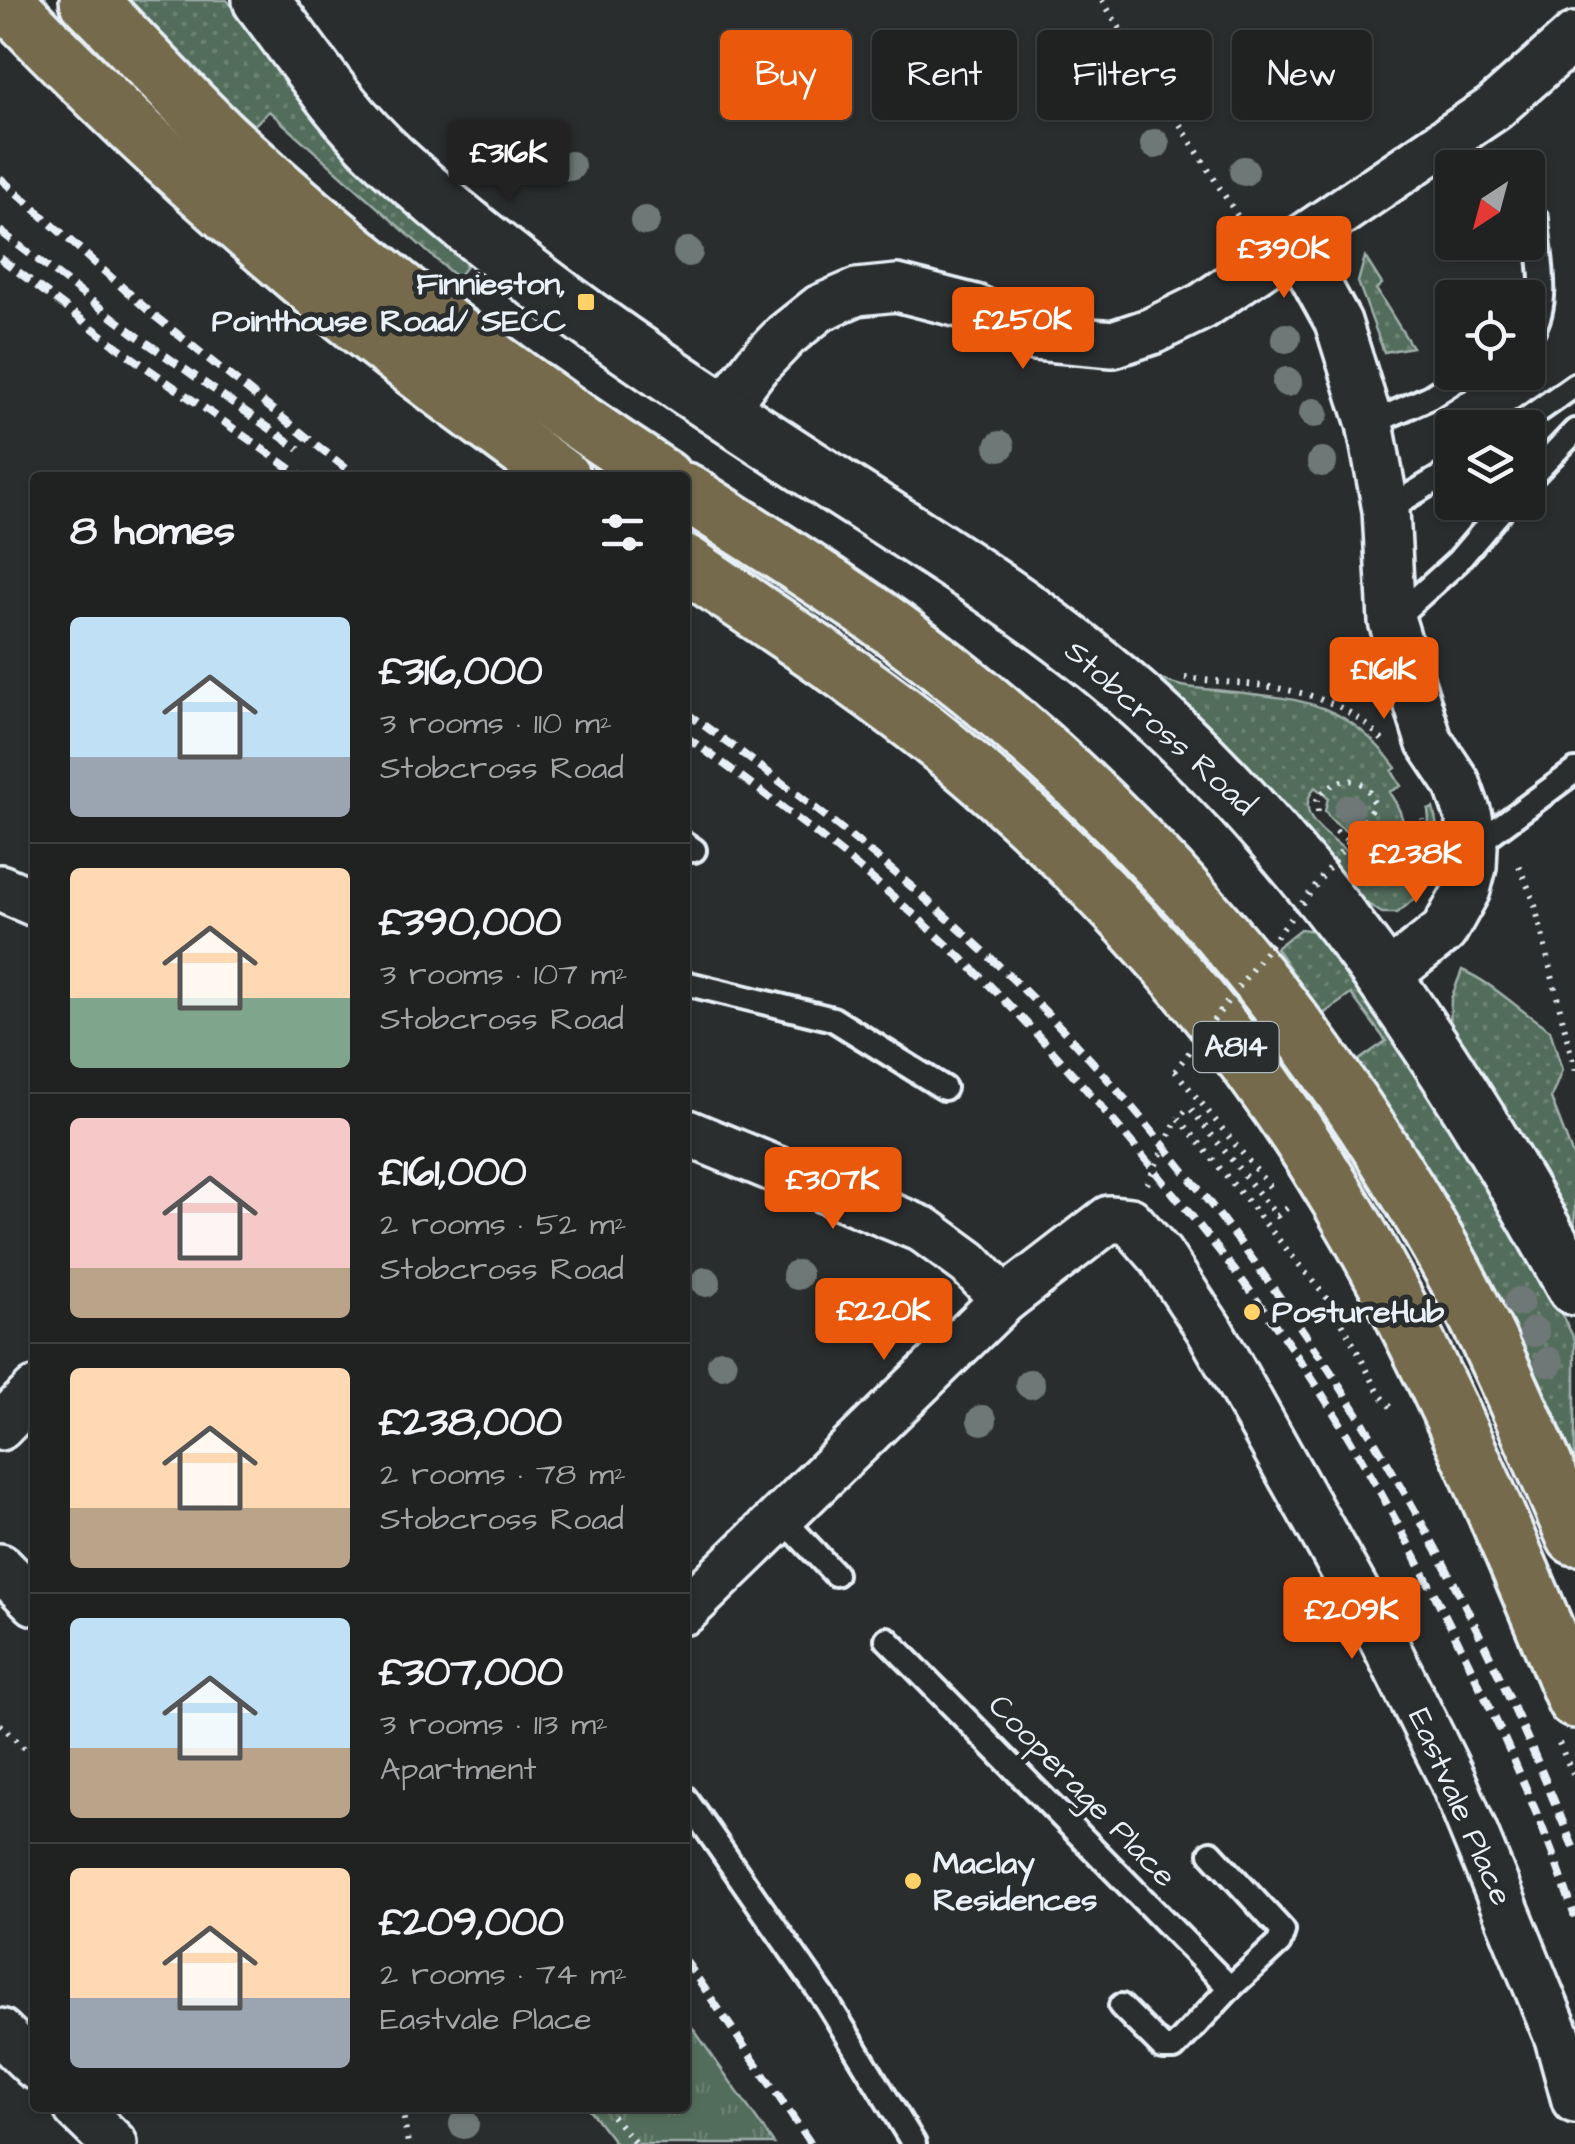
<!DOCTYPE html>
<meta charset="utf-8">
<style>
body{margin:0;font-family:"Architects Daughter",sans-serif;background:#282a2a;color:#f1f3f6;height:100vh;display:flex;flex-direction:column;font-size:38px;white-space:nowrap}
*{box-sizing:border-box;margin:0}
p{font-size:32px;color:#a2a4a5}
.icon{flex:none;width:55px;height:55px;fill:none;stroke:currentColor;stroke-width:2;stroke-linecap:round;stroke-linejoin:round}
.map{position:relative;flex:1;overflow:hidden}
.side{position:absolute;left:30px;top:472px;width:660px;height:1640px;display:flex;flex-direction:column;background:#202222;border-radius:10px;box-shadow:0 2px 8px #0004,0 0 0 2px #3d3f40}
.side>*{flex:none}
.top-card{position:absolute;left:720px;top:30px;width:705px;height:90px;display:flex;gap:20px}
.needle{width:65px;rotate:216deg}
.tools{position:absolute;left:1435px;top:150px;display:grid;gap:20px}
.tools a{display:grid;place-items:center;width:110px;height:110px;border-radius:10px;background:#202222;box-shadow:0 2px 8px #0004,0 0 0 2px #3d3f40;font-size:50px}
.price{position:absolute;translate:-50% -85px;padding:0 22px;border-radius:10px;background:#ea580c;color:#fff;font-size:32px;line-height:65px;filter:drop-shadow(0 2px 5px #0008)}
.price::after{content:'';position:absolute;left:50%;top:60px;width:30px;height:22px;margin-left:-15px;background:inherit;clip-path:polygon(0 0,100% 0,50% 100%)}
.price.on{background:#222;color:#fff}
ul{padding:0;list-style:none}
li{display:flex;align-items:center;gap:30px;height:250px;padding:0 40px}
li+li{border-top:2px solid #3d3f40}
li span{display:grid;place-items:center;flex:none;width:280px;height:200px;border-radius:10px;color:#555}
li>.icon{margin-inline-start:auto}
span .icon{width:120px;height:120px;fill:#fffc;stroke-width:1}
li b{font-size:42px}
h2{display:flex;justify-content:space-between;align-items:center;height:120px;padding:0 40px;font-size:42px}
.chip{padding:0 35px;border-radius:10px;background:#202222;box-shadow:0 2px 8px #0004,0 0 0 2px #3d3f40;font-size:35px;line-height:90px}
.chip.on{background:#ea580c;color:#fff}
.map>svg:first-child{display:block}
.grass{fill:url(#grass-dots);stroke:#9eafaa;stroke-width:2.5}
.park{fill:url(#park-tufts);stroke:#9eafaa;stroke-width:2.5}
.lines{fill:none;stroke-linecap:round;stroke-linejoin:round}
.lane-casing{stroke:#e8f1f8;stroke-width:30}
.street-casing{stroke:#e8f1f8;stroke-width:52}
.secondary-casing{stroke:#e8f1f8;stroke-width:62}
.primary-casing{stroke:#e8f1f8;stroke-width:62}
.path{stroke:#e8f1f8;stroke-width:6;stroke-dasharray:2.5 8;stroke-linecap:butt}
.lane{stroke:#2a2d2e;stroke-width:22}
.street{stroke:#2a2d2e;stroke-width:45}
.secondary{stroke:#2a2d2e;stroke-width:55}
.primary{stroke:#746b4b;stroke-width:55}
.rail{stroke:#e8f1f8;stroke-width:8;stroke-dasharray:15 8;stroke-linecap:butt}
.path-bridge{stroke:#e8f1f8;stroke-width:6;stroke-dasharray:2.5 8;stroke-linecap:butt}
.tree{fill:#6e7876}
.poi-dot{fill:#ffd166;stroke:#2a2d2e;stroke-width:4}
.labels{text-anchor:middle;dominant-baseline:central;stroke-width:10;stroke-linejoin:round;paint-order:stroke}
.shield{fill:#2a2d2e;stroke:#afb6bb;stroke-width:2.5}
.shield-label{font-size:30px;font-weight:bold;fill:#e8f1f8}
.poi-label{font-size:32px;font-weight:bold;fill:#e8f1f8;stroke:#2a2d2e;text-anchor:start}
.street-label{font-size:32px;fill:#e8f1f8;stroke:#2a2d2e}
</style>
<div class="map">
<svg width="1575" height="2144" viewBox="0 0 1575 2144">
<defs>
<pattern id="grass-dots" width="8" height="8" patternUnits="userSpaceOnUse" patternTransform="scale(2.5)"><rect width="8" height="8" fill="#536d5b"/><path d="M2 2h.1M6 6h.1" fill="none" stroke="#6c8273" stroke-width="1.8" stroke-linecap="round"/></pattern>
<pattern id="park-tufts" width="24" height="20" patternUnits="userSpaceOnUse" patternTransform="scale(2.5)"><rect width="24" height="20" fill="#536d5b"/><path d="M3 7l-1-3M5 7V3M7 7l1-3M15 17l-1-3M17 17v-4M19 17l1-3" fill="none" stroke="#6c8273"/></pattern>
</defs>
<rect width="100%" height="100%" fill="#2a2d2e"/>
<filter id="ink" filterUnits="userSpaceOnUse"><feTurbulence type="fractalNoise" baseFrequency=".01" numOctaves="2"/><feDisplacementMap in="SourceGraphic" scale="20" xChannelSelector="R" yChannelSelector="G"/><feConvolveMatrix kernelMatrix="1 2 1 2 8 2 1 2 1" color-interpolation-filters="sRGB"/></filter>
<g filter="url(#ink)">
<g class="grass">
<polygon points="111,0 227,0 351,164 468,264 457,278 269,111 249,130"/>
<polygon points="1365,257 1382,284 1376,289 1412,347 1384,352 1358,282"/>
<path d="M1142,671C1154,676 1166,682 1178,685C1193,689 1210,689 1225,691C1302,699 1347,701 1396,768L1392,771L1401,786L1389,792C1406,817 1413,842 1389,865L1330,819L1325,811L1328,798L1315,787C1308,796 1305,805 1310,816C1318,834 1373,869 1390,883C1420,865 1433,845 1428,810L1433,808C1445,851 1434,887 1397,913H1382L1365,902L1225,743Z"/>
<path d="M1300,929L1316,931L1438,1103L1535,1264L1575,1340V1463C1519,1320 1443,1189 1356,1062L1386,1041L1351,994L1322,1015L1276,948Z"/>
<path d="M1462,970C1496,985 1519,1011 1550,1030L1562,1070L1551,1098L1575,1161V1239L1450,1029L1451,999Z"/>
</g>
<polygon class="park" points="685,2017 774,2144 616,2144 588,2108 685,2108"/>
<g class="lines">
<g class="lane-casing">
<g id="lane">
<path d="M1528,336C1553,307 1538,254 1536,219"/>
<polyline points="1370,424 1430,397 1469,372"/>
<polyline points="1514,428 1575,385"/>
<polyline points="1528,480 1575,431"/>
<polyline points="1386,510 1452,470"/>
<polyline points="1392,621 1457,562 1508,502"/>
<polyline points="685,844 694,850"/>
<polyline points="1474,846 1575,771"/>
<polyline points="685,983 833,1019 944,1088"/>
<polyline points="780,1516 835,1574"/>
<polyline points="887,1639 1230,1988"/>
<polyline points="685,1798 827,2002 914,2144"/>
<polyline points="1121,2006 1163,2048 1174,2048 1230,1988 1279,1943 1283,1931 1211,1853"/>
</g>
</g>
<g class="street-casing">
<g id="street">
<polyline points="1295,244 1338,322 1370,424 1386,510 1392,621 1429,741 1457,783 1469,817 1474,846 1473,867 1467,890 1444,931 1386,977"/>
<polyline points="722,411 757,365 786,335 820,308 857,292 897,288 975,308 1035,337 1113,344 1152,331 1203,306 1494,108 1575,36"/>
<polyline points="0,888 35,903"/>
<polyline points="685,1132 924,1230 969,1263 1004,1300"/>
<polyline points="0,1427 35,1391"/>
<polyline points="0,1567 35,1602"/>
<polyline points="685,1611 1004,1300 1109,1219 1130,1221 1160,1255 1209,1329 1382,1638 1453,1781 1558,2038 1575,2100"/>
<polyline points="0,2032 35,2066"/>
<polyline points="77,2108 114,2144"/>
</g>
</g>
<g class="secondary-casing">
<path id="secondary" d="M261,0C303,55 340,113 391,160C527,285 683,386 837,486C926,543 1017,599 1099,666C1305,835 1448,1057 1575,1287"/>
</g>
<g class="primary-casing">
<g id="primary">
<path d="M5,0C109,109 220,211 336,307C409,367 486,421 562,478"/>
<path d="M88,0C133,45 176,93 222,137C358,263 508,377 664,478"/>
<path d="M685,491C755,537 826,580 894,629C1119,794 1305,1006 1441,1249C1493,1341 1533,1440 1575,1537"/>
<path d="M685,563C772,623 862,680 944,747C1099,874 1237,1028 1340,1201C1434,1359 1504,1530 1575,1700"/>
</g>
</g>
<g class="path">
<polyline points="1102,0 1245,228"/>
<path d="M1185,678C1253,686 1333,683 1382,740"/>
<path d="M1318,812L1317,800C1333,775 1366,771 1374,804L1365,820"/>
<path d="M1336,831L1391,875C1412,864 1419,841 1423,819"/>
<polyline points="1519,866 1534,901 1575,1071"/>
<polyline points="1175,1071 1270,1187"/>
<polyline points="1147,1184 1178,1117"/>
<polyline points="1287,1208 1277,1216 1190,1108 1178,1117 1334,1307 1379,1393 1394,1411"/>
<polyline points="0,1724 35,1759"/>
<polyline points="1559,1743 1575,1779"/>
<polyline points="402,2108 408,2144"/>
<polyline points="605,2108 636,2144"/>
</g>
<use href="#lane" class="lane"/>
<use href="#street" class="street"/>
<use href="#secondary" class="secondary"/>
<use href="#primary" class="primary"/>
<g class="rail">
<polyline points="0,178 151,313 358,478"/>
<polyline points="0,231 140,338 299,449"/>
<polyline points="0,258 127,354 304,478"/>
<path d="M685,712C839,821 988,941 1112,1084C1219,1208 1318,1342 1399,1483C1468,1601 1524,1726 1575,1852"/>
<path d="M685,736C779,803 872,874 956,953C1026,1018 1089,1091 1150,1165C1209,1237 1268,1310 1318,1388C1366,1462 1407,1540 1447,1619C1495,1716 1541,1814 1575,1917"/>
<polyline points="685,1960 811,2144"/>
</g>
<polyline class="path-bridge" points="1175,1071 1365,820"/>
</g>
<g class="tree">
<circle cx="1155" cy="144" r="15"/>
<circle cx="545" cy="148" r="15"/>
<circle cx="570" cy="166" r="15"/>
<circle cx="1244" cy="171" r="15"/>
<circle cx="645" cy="221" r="15"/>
<circle cx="688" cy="252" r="15"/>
<circle cx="1286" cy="338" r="15"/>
<circle cx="1287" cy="382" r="15"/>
<circle cx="1314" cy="413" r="15"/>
<circle cx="1000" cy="446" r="15"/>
<circle cx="1322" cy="462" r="15"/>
<circle cx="1349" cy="809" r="15"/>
<circle cx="797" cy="1275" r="15"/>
<circle cx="706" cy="1282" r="15"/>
<circle cx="1519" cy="1302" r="15"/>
<circle cx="845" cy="1315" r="15"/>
<circle cx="1534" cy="1332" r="15"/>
<circle cx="1549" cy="1362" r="15"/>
<circle cx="722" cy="1364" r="15"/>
<circle cx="1030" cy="1384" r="15"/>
<circle cx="982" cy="1420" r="15"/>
<circle cx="464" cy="2124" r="15"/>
</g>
</g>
<g class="poi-dot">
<rect x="576" y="292" width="20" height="20" rx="5"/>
<circle cx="1252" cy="1312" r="10"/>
<circle cx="913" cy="1881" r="10"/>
</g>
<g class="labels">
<rect class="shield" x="1193.5" y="1022" width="85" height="50" rx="8"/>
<g class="shield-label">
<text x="1236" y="1047">A814</text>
</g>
<g class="poi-label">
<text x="566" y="284" text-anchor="end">Finnieston,<tspan x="566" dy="37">Pointhouse Road/ SECC</tspan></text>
<text x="1272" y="1312">PostureHub</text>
<text x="933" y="1863">Maclay<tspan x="933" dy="37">Residences</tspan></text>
</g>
<g class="street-label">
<text transform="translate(1160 728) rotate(42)">Stobcross Road</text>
<text transform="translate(1082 1791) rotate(46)">Cooperage Place</text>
<text transform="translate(1460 1807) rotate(66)">Eastvale Place</text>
</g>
</g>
</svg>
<div class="tools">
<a><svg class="needle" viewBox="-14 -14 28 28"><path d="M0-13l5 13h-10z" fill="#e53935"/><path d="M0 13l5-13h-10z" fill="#a2a4a5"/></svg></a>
<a><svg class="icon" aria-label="locate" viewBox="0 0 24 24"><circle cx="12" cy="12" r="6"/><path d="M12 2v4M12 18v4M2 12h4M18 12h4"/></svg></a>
<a><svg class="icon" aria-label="layers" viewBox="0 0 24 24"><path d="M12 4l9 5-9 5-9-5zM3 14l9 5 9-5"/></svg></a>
</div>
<b class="price on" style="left:509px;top:205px">£316K</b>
<b class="price" style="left:1284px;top:301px">£390K</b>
<b class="price" style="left:1023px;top:372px">£250K</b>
<b class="price" style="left:1384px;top:722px">£161K</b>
<b class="price" style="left:1416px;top:906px">£238K</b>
<b class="price" style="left:833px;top:1232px">£307K</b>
<b class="price" style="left:884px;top:1363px">£220K</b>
<b class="price" style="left:1352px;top:1662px">£209K</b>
<div class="top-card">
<a class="chip on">Buy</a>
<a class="chip">Rent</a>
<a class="chip">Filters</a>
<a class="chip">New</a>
</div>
<section class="side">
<h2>8 homes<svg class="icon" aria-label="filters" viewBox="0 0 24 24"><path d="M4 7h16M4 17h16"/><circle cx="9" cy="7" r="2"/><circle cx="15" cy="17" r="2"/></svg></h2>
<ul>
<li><span style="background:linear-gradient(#bfe0f5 70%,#9aa5b1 0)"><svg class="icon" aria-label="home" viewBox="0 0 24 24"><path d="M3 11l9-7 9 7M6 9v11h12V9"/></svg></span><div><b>£316,000</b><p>3 rooms · 110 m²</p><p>Stobcross Road</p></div></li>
<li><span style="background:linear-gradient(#ffd9b3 65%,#7fa58c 0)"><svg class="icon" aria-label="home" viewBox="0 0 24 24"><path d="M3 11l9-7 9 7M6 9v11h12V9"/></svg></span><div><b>£390,000</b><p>3 rooms · 107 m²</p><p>Stobcross Road</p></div></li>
<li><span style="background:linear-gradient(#f6c9c9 75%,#b9a48a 0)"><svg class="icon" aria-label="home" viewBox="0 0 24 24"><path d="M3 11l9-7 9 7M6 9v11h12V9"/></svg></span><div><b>£161,000</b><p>2 rooms · 52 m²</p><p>Stobcross Road</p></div></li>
<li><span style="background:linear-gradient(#ffd9b3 70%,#b9a48a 0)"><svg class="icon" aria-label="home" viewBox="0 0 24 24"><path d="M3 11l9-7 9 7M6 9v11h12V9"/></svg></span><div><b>£238,000</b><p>2 rooms · 78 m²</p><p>Stobcross Road</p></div></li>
<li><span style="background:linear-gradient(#bfe0f5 65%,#b9a48a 0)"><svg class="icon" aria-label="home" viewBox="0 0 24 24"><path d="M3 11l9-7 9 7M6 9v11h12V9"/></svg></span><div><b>£307,000</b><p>3 rooms · 113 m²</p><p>Apartment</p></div></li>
<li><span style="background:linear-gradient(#ffd9b3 65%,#9aa5b1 0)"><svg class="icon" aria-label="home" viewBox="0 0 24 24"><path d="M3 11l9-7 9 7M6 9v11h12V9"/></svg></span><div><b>£209,000</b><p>2 rooms · 74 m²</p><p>Eastvale Place</p></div></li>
</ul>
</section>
</div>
